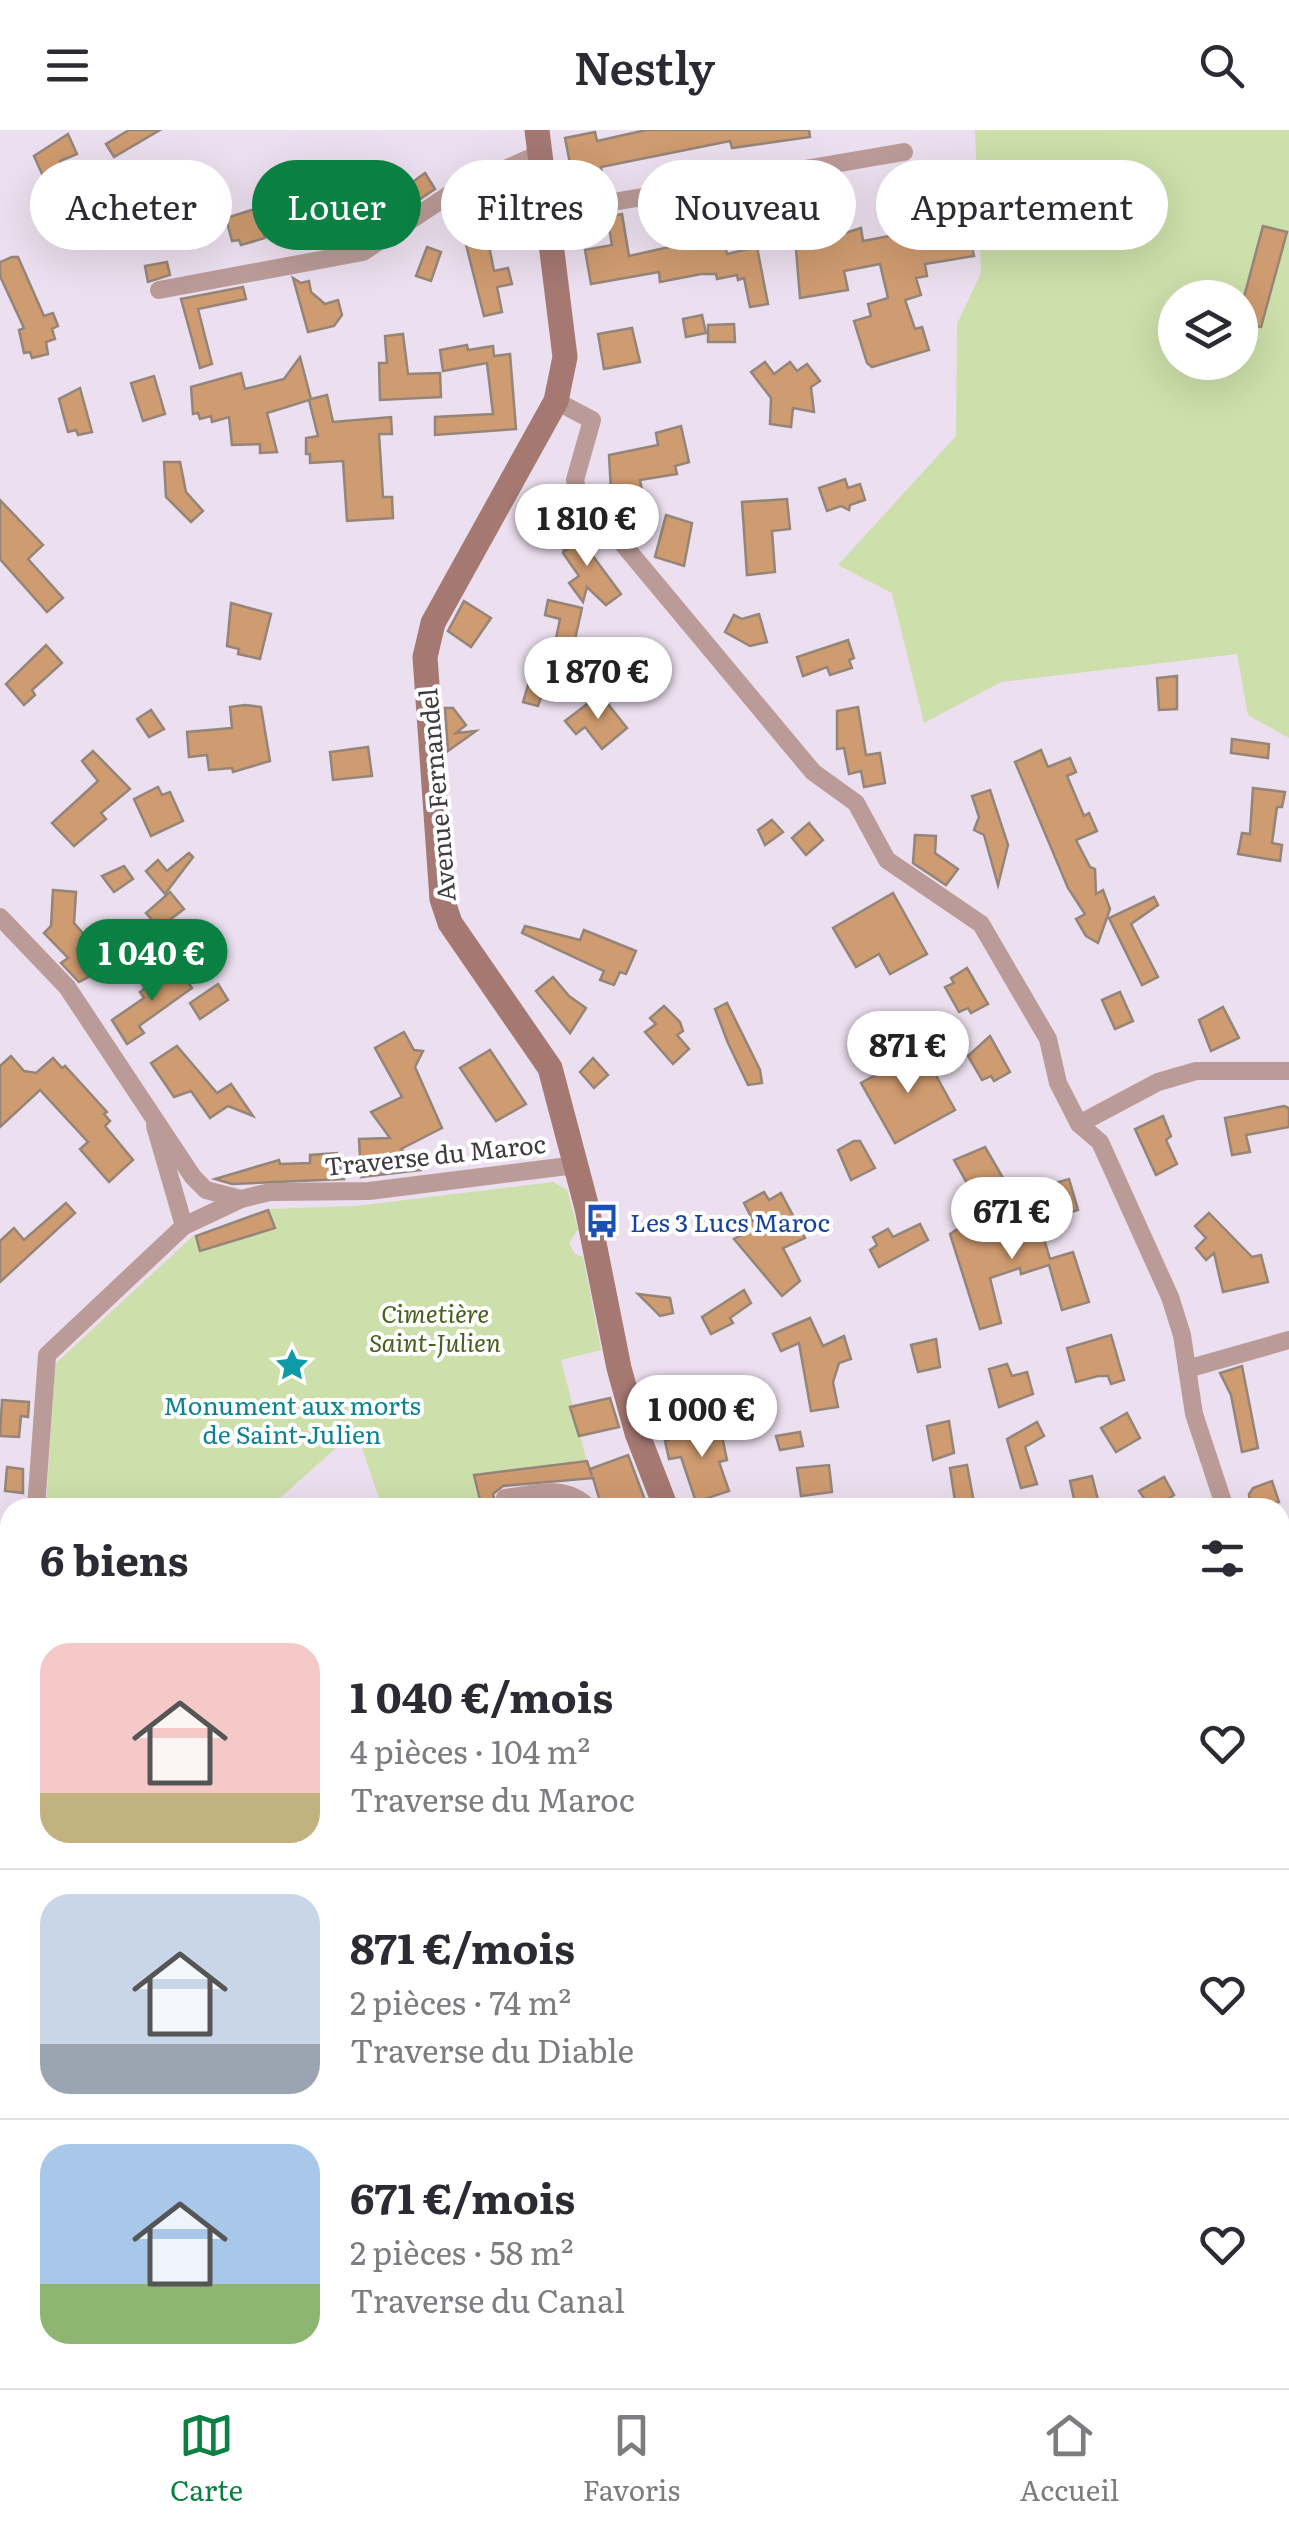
<!DOCTYPE html>
<html lang="fr">
<meta charset="utf-8">
<style>
body{margin:0;font-family:Literata,serif;background:#f7f7f7;color:#2b2b33;height:100vh;display:flex;flex-direction:column;font-size:38px;white-space:nowrap}
*{box-sizing:border-box;margin:0}
p{font-size:32px;color:#7c7c81}
.icon{flex:none;width:55px;height:55px;fill:none;stroke:currentColor;stroke-width:2;stroke-linecap:round;stroke-linejoin:round}
.map{position:relative;flex:1;overflow:hidden}
.panel{position:absolute;left:0px;top:1368px;width:1290px;height:892px;display:flex;flex-direction:column;background:#fff;border-radius:30px 30px 0 0;box-shadow:0 10px 40px #0002}
.panel>*{flex:none}
.top-card{position:absolute;left:30px;top:30px;width:1230px;height:90px;display:flex;gap:20px}
.fabs{position:absolute;left:1158px;top:150px;display:grid;gap:20px}
.fabs a{display:grid;place-items:center;width:100px;height:100px;border-radius:50%;background:#fff;box-shadow:0 10px 40px #0002;font-size:50px}
.price{position:absolute;translate:-50% -85px;padding:0 22px;border-radius:35px;background:#fff;color:#222;font-size:32px;line-height:65px;filter:drop-shadow(0 2px 5px #0008)}
.price::after{content:'';position:absolute;left:50%;top:60px;width:30px;height:22px;margin-left:-15px;background:inherit;clip-path:polygon(0 0,100% 0,50% 100%)}
.price.selected{background:#0b8043;color:#fff}
ul{padding:0;list-style:none}
li{display:flex;align-items:center;gap:30px;height:250px;padding:0 40px}
li+li{border-top:2px solid #e1e1e2}
li span{display:grid;place-items:center;flex:none;width:280px;height:200px;border-radius:30px;color:#555}
li>.icon{margin-inline-start:auto}
span .icon{width:120px;height:120px;fill:#fffc;stroke-width:1}
li b{font-size:42px}
h2{display:flex;justify-content:space-between;align-items:center;height:120px;padding:0 40px;font-size:42px}
.pill{padding:0 35px;border-radius:45px;background:#fff;box-shadow:0 10px 40px #0002;font-size:35px;line-height:90px}
.pill.selected{background:#0b8043;color:#fff}
header{display:flex;justify-content:space-between;align-items:center;height:130px;padding:0 40px;background:#fff;font-size:45px;font-weight:600}
.menu{display:flex;justify-content:space-around;align-items:center;height:140px;border-top:2px solid #e1e1e2;background:#fff;font-size:28px;color:#7c7c81}
.menu a{display:grid;justify-items:center;gap:5px}
.menu .selected{color:#0b8043}
.map>svg:first-child{display:block}
.green{fill:#cddfab;fill-rule:evenodd}
.building{fill:#cf9b70;stroke:#958579;stroke-width:2.5}
.lines{fill:none;stroke-linecap:round;stroke-linejoin:round}
.minor{stroke:#bb9b97;stroke-width:18}
.tertiary{stroke:#bb9b97;stroke-width:22}
.secondary{stroke:#a57872;stroke-width:25}
.labels{text-anchor:middle;dominant-baseline:central;stroke-width:8;stroke-linejoin:round;paint-order:stroke}
.street-label{font-size:25px;fill:#3f3a40;stroke:#fff}
.transit-label{font-size:25px;fill:#164399;stroke:#fff;text-anchor:start}
.park-label{font-size:25px;font-style:italic;fill:#4c5e1d;stroke:#fff}
.culture-label{font-size:25px;fill:#0d838f;stroke:#fff}
</style>
<header><svg class="icon" aria-label="menu" viewBox="0 0 24 24"><path d="M4 6h16M4 12h16M4 18h16"/></svg>Nestly<svg class="icon" aria-label="search" viewBox="0 0 24 24"><circle cx="10" cy="10" r="6"/><path d="M15 15l6 6"/></svg></header>
<div class="map">
<svg width="1289" height="2258" viewBox="0 0 1289 2258">
<rect width="100%" height="100%" fill="#ecdfef"/>
<g class="green">
<path d="M975,0H1289V608L1248,585L1237,524L1001,552L924,593L892,463L838,435L956,306L957,194L981,143ZM1175,168H1240V232H1175Z"/>
<polygon points="553,1052 567,1060 578,1099 569,1113 575,1124 583,1127 601,1220 561,1230 587,1332 475,1345 482,1377 382,1377 356,1300 270,1377 46,1378 55,1234 193,1106 268,1079 356,1076"/>
</g>
<g class="building">
<polygon points="129,0 160,0 114,27 106,14"/>
<polygon points="646,0 809,0 810,7 732,18 730,11 601,37 602,43 572,44 565,8 595,2 597,11"/>
<polygon points="68,4 77,24 60,31 76,64 56,75 34,26"/>
<polygon points="425,43 435,59 416,72 407,56"/>
<polygon points="157,64 163,85 146,90 142,67"/>
<polygon points="479,65 494,141 508,138 512,154 497,157 502,182 484,186 456,75"/>
<polygon points="258,78 265,108 241,115 239,110 232,111 226,88"/>
<polygon points="622,84 629,126 723,105 727,124 757,117 768,174 750,177 744,148 738,150 737,145 717,149 716,144 701,144 660,152 659,142 591,154 585,120 612,115 607,87"/>
<polygon points="1263,96 1287,102 1261,197 1240,192 1240,182"/>
<polygon points="861,98 863,111 932,98 933,104 968,98 974,126 925,134 927,146 916,148 921,165 905,170 915,199 922,197 929,220 872,237 867,233 854,191 871,186 868,174 888,168 880,134 844,141 848,160 800,168 796,119"/>
<polygon points="427,117 441,122 431,151 416,146"/>
<polygon points="12,127 18,127 44,186 53,183 58,196 52,199 55,209 46,212 48,224 32,228 30,222 24,223 19,200 24,198 0,146 0,132"/>
<polygon points="167,132 170,145 148,152 145,136"/>
<polygon points="293,148 301,153 309,151 311,162 325,174 338,170 342,185 334,196 308,202"/>
<polygon points="243,157 246,169 198,179 212,234 200,238 181,169"/>
<polygon points="702,185 706,203 686,207 683,189"/>
<polygon points="734,194 735,212 708,212 708,195"/>
<polygon points="632,198 640,232 604,239 598,204"/>
<polygon points="403,204 408,244 440,243 441,267 380,270 379,233 387,233 385,206"/>
<polygon points="467,215 468,220 493,216 494,226 510,224 516,299 435,305 435,287 493,284 487,233 443,241 440,220"/>
<polygon points="300,227 311,269 327,265 333,292 391,287 392,304 379,304 383,367 392,367 393,388 347,391 343,331 310,333 310,324 306,324 306,308 318,306 309,270 267,283 277,322 260,323 260,314 232,315 229,287 212,292 211,286 200,289 198,283 193,284 191,257 241,243 245,259 284,249"/>
<polygon points="765,232 774,244 790,232 797,241 807,234 820,251 811,257 814,282 793,278 791,297 770,294 771,268 751,242"/>
<polygon points="154,246 165,284 143,291 131,253"/>
<polygon points="80,258 92,302 78,305 76,300 68,302 59,269"/>
<polygon points="681,296 689,332 675,336 677,344 640,350 642,360 621,365 620,359 611,361 609,325 658,315 656,303"/>
<polygon points="164,332 180,332 186,362 203,381 191,392 166,367"/>
<polygon points="845,349 848,358 860,354 865,370 850,375 849,380 841,376 827,381 819,358"/>
<polygon points="787,369 790,399 772,401 775,442 747,445 742,372"/>
<polygon points="0,370 43,415 28,429 63,468 47,482 0,429"/>
<polygon points="666,385 692,393 684,436 655,427"/>
<polygon points="568,395 579,397 585,405 564,422 581,410 621,464 606,475 587,457 583,472 569,453 579,446 563,423"/>
<polygon points="548,470 582,478 565,554 547,550 538,576 523,572 537,525 552,528 560,489 545,485"/>
<polygon points="464,471 491,488 471,517 448,501"/>
<polygon points="231,473 271,484 260,529 238,524 239,519 227,516"/>
<polygon points="759,484 767,512 750,516 725,502 734,485 742,489"/>
<polygon points="848,510 854,528 849,530 852,538 830,545 827,537 803,546 797,527"/>
<polygon points="46,515 62,533 32,560 35,565 24,575 6,554"/>
<polygon points="1177,546 1177,579 1159,580 1157,548"/>
<polygon points="600,564 627,598 602,619 585,597 576,604 565,591"/>
<polygon points="245,575 261,577 270,631 233,642 232,638 209,640 207,625 189,627 187,602 232,598 230,577"/>
<polygon points="858,577 866,625 880,623 885,653 864,657 861,641 849,644 844,618 837,619 837,581"/>
<polygon points="445,578 453,578 466,595 456,603 476,601 448,621"/>
<polygon points="151,580 164,599 149,607 137,589"/>
<polygon points="1232,609 1269,614 1268,628 1231,623"/>
<polygon points="368,617 372,646 333,650 330,622"/>
<polygon points="1041,620 1048,637 1070,628 1076,642 1067,646 1084,686 1089,683 1097,701 1076,710 1090,737 1095,739 1096,764 1103,760 1110,779 1098,813 1086,806 1076,789 1085,784 1068,758 1015,632"/>
<polygon points="93,621 130,659 101,683 106,689 74,716 52,693 98,651 82,631"/>
<polygon points="158,657 162,665 170,662 183,691 151,706 134,669"/>
<polygon points="1253,658 1285,662 1282,677 1277,677 1272,713 1282,715 1280,731 1238,724 1242,703 1250,704"/>
<polygon points="990,660 1008,715 998,755 984,705 974,700 979,687 972,666"/>
<polygon points="772,690 783,702 765,715 758,700"/>
<polygon points="809,693 823,710 806,725 792,708"/>
<polygon points="915,705 936,706 935,723 958,739 946,755 913,733"/>
<polygon points="189,723 193,727 165,764 146,741 158,730 167,741"/>
<polygon points="124,736 133,749 114,762 102,746"/>
<polygon points="53,760 76,762 74,793 88,809 77,819 94,844 79,852 61,833 68,828 44,803 51,796"/>
<polygon points="170,762 184,779 159,798 146,783"/>
<polygon points="893,763 927,824 890,844 879,824 856,837 833,798"/>
<polygon points="1154,767 1158,775 1131,794 1158,847 1142,855 1109,788"/>
<polygon points="525,796 580,810 584,800 636,821 626,844 620,842 614,855 600,850 604,841 522,803"/>
<polygon points="177,836 192,858 139,896 144,903 127,914 112,890 144,868 140,862"/>
<polygon points="967,838 988,874 971,883 968,878 959,882 945,857 954,853 951,848"/>
<polygon points="553,847 569,866 586,878 570,903 536,861"/>
<polygon points="218,854 228,870 200,889 190,873"/>
<polygon points="1120,862 1133,891 1115,899 1102,870"/>
<polygon points="727,873 760,940 762,953 748,955 728,913 715,879"/>
<polygon points="664,876 680,892 683,901 677,905 689,919 673,934 645,902 656,894 650,888"/>
<polygon points="1223,877 1239,908 1211,921 1199,890"/>
<polygon points="404,902 414,920 423,921 415,937 442,998 401,1019 420,1040 361,1047 359,1009 390,1008 371,982 402,967 375,918"/>
<polygon points="990,906 1010,942 994,951 991,946 982,950 968,926"/>
<polygon points="177,916 217,963 231,954 253,986 228,976 210,988 191,961 174,967 151,933"/>
<polygon points="490,920 526,974 496,991 460,938"/>
<polygon points="922,920 955,980 895,1013 861,953"/>
<polygon points="11,926 24,941 36,943 53,928 62,938 65,936 107,982 104,984 110,991 105,996 133,1030 109,1052 80,1019 88,1012 40,960 0,997 0,936"/>
<polygon points="593,928 608,945 594,958 580,942"/>
<polygon points="1284,976 1289,978 1289,997 1246,1005 1250,1022 1232,1025 1225,988"/>
<polygon points="1163,986 1171,1006 1166,1010 1177,1034 1156,1045 1135,999"/>
<polygon points="854,1011 860,1011 875,1038 851,1050 838,1020"/>
<polygon points="985,1017 1003,1048 972,1062 954,1030"/>
<polygon points="337,1023 344,1049 232,1054 215,1049 279,1030 280,1034 310,1033 310,1025"/>
<polygon points="1069,1049 1078,1080 1054,1087 1045,1056"/>
<polygon points="1014,1057 1025,1096 1039,1092 1050,1129 1073,1122 1089,1172 1062,1180 1049,1135 1021,1144 1020,1138 990,1148 1001,1193 980,1199 950,1104 962,1096 968,1104 976,1102 977,1106 1006,1095 1000,1067"/>
<polygon points="764,1062 769,1070 781,1063 805,1108 783,1118 800,1151 782,1166 734,1109 742,1105 738,1098 753,1091 744,1073"/>
<polygon points="66,1073 75,1083 0,1152 0,1111 14,1098 24,1110"/>
<polygon points="268,1080 275,1098 200,1121 196,1106"/>
<polygon points="1209,1083 1252,1127 1261,1125 1268,1152 1223,1162 1214,1123 1206,1130 1196,1118 1206,1108 1195,1096"/>
<polygon points="920,1094 928,1110 879,1137 870,1120 877,1115 873,1107 888,1099 893,1107"/>
<polygon points="744,1160 751,1173 730,1188 733,1193 711,1204 702,1187"/>
<polygon points="638,1164 670,1168 673,1183 660,1186"/>
<polygon points="810,1188 823,1216 844,1206 851,1229 839,1233 833,1252 838,1277 811,1281 799,1213 781,1221 773,1204"/>
<polygon points="1111,1205 1124,1250 1111,1254 1108,1246 1098,1246 1076,1252 1067,1218"/>
<polygon points="936,1209 940,1237 918,1242 911,1215"/>
<polygon points="1007,1234 1012,1246 1027,1242 1033,1264 999,1277 989,1239"/>
<polygon points="1242,1236 1258,1318 1242,1322 1231,1265 1220,1243"/>
<polygon points="722,1249 727,1272 701,1278 696,1255"/>
<polygon points="610,1268 619,1297 579,1306 570,1277"/>
<polygon points="2,1270 29,1272 28,1287 21,1286 19,1307 0,1306"/>
<polygon points="1127,1283 1140,1308 1116,1322 1101,1298"/>
<polygon points="949,1291 954,1323 933,1330 927,1296"/>
<polygon points="719,1292 727,1330 719,1332 729,1361 696,1372 681,1327 669,1329 665,1311"/>
<polygon points="1037,1292 1044,1306 1025,1317 1037,1354 1021,1358 1007,1309"/>
<polygon points="800,1302 803,1316 780,1320 776,1306"/>
<polygon points="628,1325 648,1378 602,1378 593,1348 503,1356 493,1364 497,1378 482,1378 474,1345 587,1331 592,1346 590,1339"/>
<polygon points="829,1335 832,1362 801,1366 797,1338"/>
<polygon points="967,1335 975,1378 956,1378 950,1338"/>
<polygon points="7,1337 23,1339 23,1363 5,1361"/>
<polygon points="1092,1346 1100,1378 1076,1378 1070,1351"/>
<polygon points="1164,1347 1174,1365 1156,1376 1153,1371 1148,1374 1139,1361"/>
<polygon points="1272,1351 1279,1372 1250,1378 1249,1364 1253,1358"/>
</g>
<g class="lines">
<g class="minor">
<polyline points="549,83 904,22"/>
<polyline points="159,160 363,122 450,64 541,23"/>
<polyline points="556,271 592,290 575,350 577,359 813,642 856,673 887,730 981,794 1048,909 1058,953 1079,994 1158,952 1196,941 1289,941"/>
<polyline points="0,787 67,857 193,1047 206,1060 241,1069"/>
<polyline points="1079,994 1100,1012 1170,1167 1182,1205 1194,1284 1225,1378"/>
<polyline points="155,996 184,1096"/>
<polyline points="1187,1239 1289,1210"/>
<path d="M505,1368C536,1364 565,1353 589,1378"/>
<polyline points="36,1378 47,1225 184,1096 241,1069 270,1062 369,1061 576,1035"/>
<polyline points="1280,1498 1289,1512"/>
<polyline points="0,1602 10,1603"/>
<polyline points="1280,1636 1289,1654"/>
<polyline points="0,2119 10,2146"/>
<polyline points="48,2250 51,2258"/>
<polyline points="772,2250 782,2258"/>
<polyline points="157,2258 205,2250"/>
<polyline points="604,2258 625,2250"/>
</g>
<polyline class="tertiary" points="0,1813 10,1810"/>
<g class="secondary">
<polyline points="537,0 565,227 556,271 433,493 425,527 442,769 450,793 550,938 587,1078 619,1238 637,1303 666,1378"/>
<polyline points="1190,2250 1191,2258"/>
</g>
</g>
<defs>
<g id="bus-bare" transform="scale(2.7)"><path d="M-5-6H5V4H4V6H2V4H-2V6H-4V4H-5ZM-3.5-4V0h7V-4ZM-3.5 1.2v1.5H-2V1.2ZM2 1.2v1.5H3.5V1.2Z" fill="#1a4fb4" stroke="#fff" stroke-width="2.5" paint-order="stroke"/></g>
<g id="sight-bare" transform="scale(2.7)"><path d="M0-6L1.8-2.2L6-1.7L2.9 1.2L3.7 5.4L0 3.3L-3.7 5.4L-2.9 1.2L-6-1.7L-1.8-2.2Z" fill="#0f9aa8" stroke="#fff" stroke-width="2.5" paint-order="stroke"/></g>
</defs>
<g fill-rule="evenodd">
<use href="#bus-bare" x="602" y="1091"/>
<use href="#sight-bare" x="292" y="1235"/>
</g>
<g class="labels">
<g class="street-label">
<text transform="translate(436 665) rotate(-95)">Avenue Fernandel</text>
<text transform="translate(435 1024) rotate(-6)">Traverse du Maroc</text>
</g>
<g class="transit-label">
<text x="630" y="1091">Les 3 Lucs Maroc</text>
</g>
<g class="park-label">
<text x="435" y="1182">Cimetière<tspan x="435" dy="29">Saint-Julien</tspan></text>
</g>
<g class="culture-label">
<text x="292" y="1274">Monument aux morts<tspan x="292" dy="29">de Saint-Julien</tspan></text>
</g>
</g>
</svg>
<div class="fabs">
<a><svg class="icon" aria-label="layers" viewBox="0 0 24 24"><path d="M12 4l9 5-9 5-9-5zM3 14l9 5 9-5"/></svg></a>
</div>
<b class="price" style="left:587px;top:439px">1 810 €</b>
<b class="price" style="left:598px;top:592px">1 870 €</b>
<b class="price selected" style="left:152px;top:874px">1 040 €</b>
<b class="price" style="left:908px;top:966px">871 €</b>
<b class="price" style="left:1012px;top:1132px">671 €</b>
<b class="price" style="left:702px;top:1330px">1 000 €</b>
<div class="top-card">
<a class="pill">Acheter</a>
<a class="pill selected">Louer</a>
<a class="pill">Filtres</a>
<a class="pill">Nouveau</a>
<a class="pill">Appartement</a>
</div>
<section class="panel">
<h2>6 biens<svg class="icon" aria-label="filters" viewBox="0 0 24 24"><path d="M4 7h16M4 17h16"/><circle cx="9" cy="7" r="2"/><circle cx="15" cy="17" r="2"/></svg></h2>
<ul>
<li><span style="background:linear-gradient(#f6c9c9 75%,#c2b280 0)"><svg class="icon" aria-label="home" viewBox="0 0 24 24"><path d="M3 11l9-7 9 7M6 9v11h12V9"/></svg></span><div><b>1 040 €/mois</b><p>4 pièces · 104 m²</p><p>Traverse du Maroc</p></div><svg class="icon" aria-label="heart" viewBox="0 0 24 24"><path d="M12 20l-8-8c-3-5 5-10 8-4 3-6 11-1 8 4z"/></svg></li>
<li><span style="background:linear-gradient(#c9d6e8 75%,#9aa5b1 0)"><svg class="icon" aria-label="home" viewBox="0 0 24 24"><path d="M3 11l9-7 9 7M6 9v11h12V9"/></svg></span><div><b>871 €/mois</b><p>2 pièces · 74 m²</p><p>Traverse du Diable</p></div><svg class="icon" aria-label="heart" viewBox="0 0 24 24"><path d="M12 20l-8-8c-3-5 5-10 8-4 3-6 11-1 8 4z"/></svg></li>
<li><span style="background:linear-gradient(#a9c7e8 70%,#8fb573 0)"><svg class="icon" aria-label="home" viewBox="0 0 24 24"><path d="M3 11l9-7 9 7M6 9v11h12V9"/></svg></span><div><b>671 €/mois</b><p>2 pièces · 58 m²</p><p>Traverse du Canal</p></div><svg class="icon" aria-label="heart" viewBox="0 0 24 24"><path d="M12 20l-8-8c-3-5 5-10 8-4 3-6 11-1 8 4z"/></svg></li>
</ul>
</section>
</div>
<nav class="menu">
<a class="selected"><svg class="icon" aria-label="map" viewBox="0 0 24 24"><path d="M3 6l6-2 6 2 6-2v14l-6 2-6-2-6 2zM9 4v14M15 6v14"/></svg>Carte</a>
<a><svg class="icon" aria-label="saved" viewBox="0 0 24 24"><path d="M7 4h10v16l-5-4-5 4z"/></svg>Favoris</a>
<a><svg class="icon" aria-label="home" viewBox="0 0 24 24"><path d="M3 11l9-7 9 7M6 9v11h12V9"/></svg>Accueil</a>
</nav>
